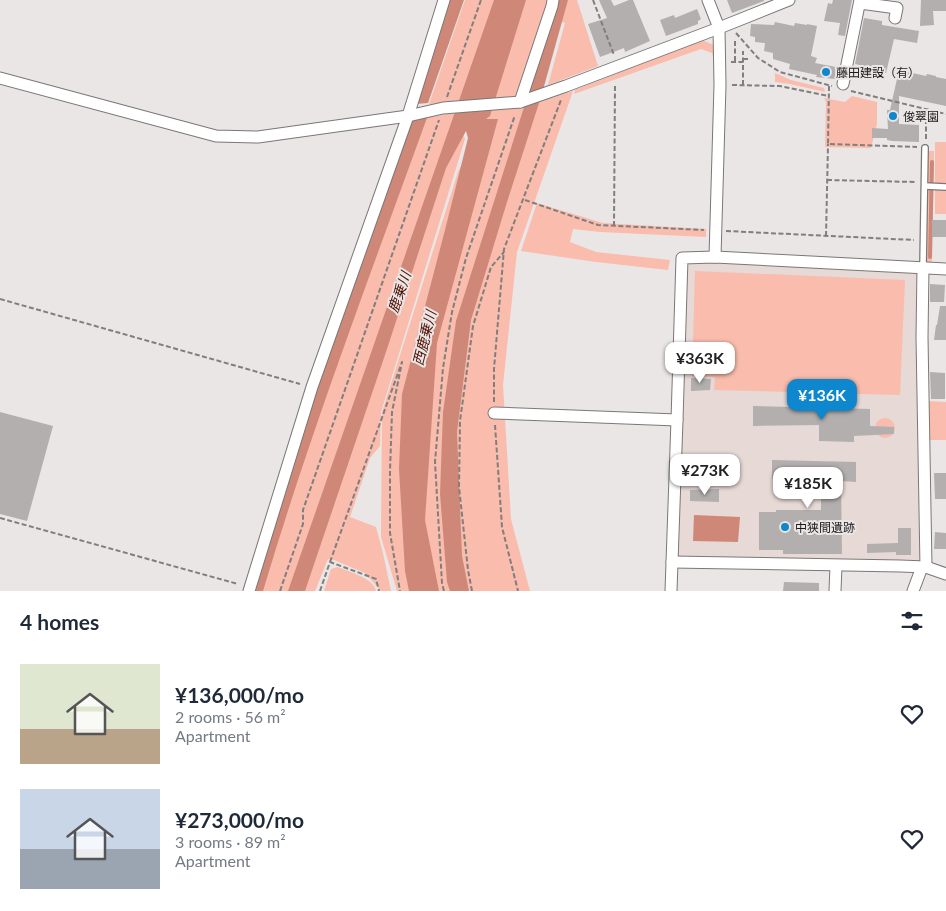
<!DOCTYPE html>
<meta charset="utf-8">
<style>
body{margin:0;font-family:Lato,"Noto Sans JP",sans-serif;background:#f2f2f3;color:#1f2937;height:100vh;display:flex;flex-direction:column;font-size:19px;white-space:nowrap}
*{box-sizing:border-box;margin:0}
p{font-size:16px;color:#747a83}
.icon{flex:none;width:28px;height:28px;fill:none;stroke:currentColor;stroke-width:2;stroke-linecap:round;stroke-linejoin:round}
.map{position:relative;height:591px;overflow:hidden}
.drawer{display:flex;flex-direction:column;background:#fff;flex:1}
.drawer>*{flex:none}
.price{position:absolute;translate:-50% -42px;padding:0 11px;border-radius:10px;background:#fff;color:#222;font-size:16px;line-height:32px;filter:drop-shadow(0 1px 2px #0008)}
.price::after{content:'';position:absolute;left:50%;top:30px;width:15px;height:11px;margin-left:-8px;background:inherit;clip-path:polygon(0 0,100% 0,50% 100%)}
.price.selected{background:#0e87cf;color:#fff}
ul{padding:0;list-style:none}
li{display:flex;align-items:center;gap:15px;height:125px;padding:0 20px}
li span{display:grid;place-items:center;flex:none;width:140px;height:100px;border-radius:0px;color:#555}
li>.icon{margin-inline-start:auto}
span .icon{width:60px;height:60px;fill:#fffc;stroke-width:1}
li b{font-size:21px}
h2{display:flex;justify-content:space-between;align-items:center;height:60px;padding:0 20px;font-size:21px}
.map>svg:first-child{display:block}
.built{fill:#e6d9d6}
.green{fill:#f9bcad}
.water{fill:#cf8877}
.lines{fill:none;stroke-linecap:round;stroke-linejoin:round}
.stream{stroke:#cf8877;stroke-width:4}
.building{fill:#b3afae}
.lane-casing{stroke:#7b7776;stroke-width:8}
.street-casing{stroke:#7b7776;stroke-width:13}
.path{stroke:#817e7e;stroke-width:2;stroke-dasharray:5 2.5;stroke-linecap:butt}
.lane{stroke:#fff;stroke-width:5.5}
.street{stroke:#fff;stroke-width:11}
.poi-dot{fill:#0e87cf;stroke:#eae6e5;stroke-width:2}
.labels{text-anchor:middle;dominant-baseline:central;stroke-width:4;stroke-linejoin:round;paint-order:stroke}
.poi-label{font-size:12px;fill:#1b1919;stroke:#eae6e5;text-anchor:start}
.water-label{font-size:14px;font-style:italic;fill:#501003;stroke:#eae6e5}
</style>
<div class="map">
<svg width="946" height="591" viewBox="0 0 946 591">
<rect width="100%" height="100%" fill="#eae6e5"/>
<polygon class="built" points="682,258 923,267 926,567 672,562"/>
<g class="green">
<polygon points="465,0 549,0 516,97 429,104"/>
<polygon points="557,0 577,0 598,66 548,85 565,23 552,18"/>
<polygon points="702,40 716,46 715,63 712,53 701,49 574,94 575,90"/>
<polygon points="775,73 791,80 824,88 825,92 790,84 775,82"/>
<polygon points="573,91 517,252 503,385 511,519 530,591 397,591 381,537 382,412 458,172 488,110 521,108"/>
<polygon points="852,96 877,102 877,124 871,148 825,147 826,102 824,98 845,102"/>
<polygon points="453,112 465,139 381,412 380,446 370,458 350,517 376,527 383,553 391,591 381,591 365,573 334,560 328,559 315,591 250,591 409,118 438,116"/>
<rect x="935" y="142" width="11" height="72"/>
<polygon points="928,151 934,151 932,262 927,262 926,259"/>
<polygon points="537,203 603,223 706,229 706,237 600,232 573,229 570,242 596,252 670,260 668,270 596,262 521,251"/>
<polygon points="695,271 905,280 900,395 714,390 715,377 692,376"/>
<polygon points="928,401 946,402 946,440 930,440"/>
<circle cx="885" cy="428" r="10"/>
<path d="M338,567C349,572 374,578 376,591H324L331,569Z"/>
</g>
<g class="water">
<polygon points="448,0 464,0 428,103 416,104"/>
<polygon points="494,0 526,0 490,116 486,119 498,119 437,343 425,520 439,591 409,591 405,571 399,469 402,394 445,230 468,138 466,131 446,168 387,349 305,591 288,591"/>
<polygon points="558,0 568,0 543,90 529,94"/>
<polygon points="540,100 507,202 471,320 457,432 462,556 469,591 450,591 447,582 440,494 443,412 456,321 525,104"/>
<path d="M428,115C371,273 311,430 263,591H252L289,470L412,117Z"/>
<polygon points="694,515 740,517 738,542 693,541"/>
</g>
<g class="lines">
<polyline class="stream" points="930,257 932,162"/>
</g>
<g class="building">
<polygon points="599,0 611,0 614,6 629,0 633,0 650,41 625,52 624,48 600,57 588,24 607,18"/>
<polygon points="727,0 764,0 764,1 732,13"/>
<polygon points="833,0 852,0 845,36 838,35 840,23 824,21 828,3 832,4"/>
<polygon points="921,0 946,0 946,11 933,11 934,25 920,26"/>
<polygon points="697,9 701,19 698,21 698,24 666,36 660,20 674,15 675,18"/>
<polygon points="864,18 882,21 882,25 919,31 917,43 894,39 886,73 872,70 872,68 855,64"/>
<polygon points="775,22 794,26 795,23 807,25 807,24 817,26 811,56 817,58 815,63 836,67 835,79 816,77 817,75 789,69 790,64 773,59 773,53 764,51 765,43 755,42 755,37 750,36 751,24 774,25"/>
<polygon points="899,70 926,76 927,74 936,76 936,77 946,79 946,106 899,96 899,124 919,125 919,142 892,141 887,140 887,138 872,138 872,128 888,129 887,110 890,110"/>
<rect x="932" y="220" width="14" height="17"/>
<polygon points="930,284 945,285 944,302 930,302"/>
<polygon points="940,306 946,306 946,340 934,340 936,325 937,325"/>
<polygon points="930,372 945,373 945,399 931,399"/>
<polygon points="691,378 711,379 710,390 691,391"/>
<polygon points="753,406 870,409 870,426 894,427 894,434 854,436 854,442 819,441 819,425 753,426"/>
<polygon points="0,412 53,426 27,521 0,514"/>
<polygon points="772,460 856,462 856,482 841,481 842,554 783,554 783,550 759,550 759,512 776,512 776,510 821,510 821,491 811,492 810,485 774,485 774,479 772,479"/>
<polygon points="934,473 946,473 946,499 935,499"/>
<polygon points="719,489 719,502 690,501 690,490"/>
<polygon points="898,528 911,528 911,555 896,555 896,552 867,553 867,544 898,543"/>
<polygon points="935,532 946,533 946,549 934,549"/>
<polygon points="784,582 819,583 819,591 783,591"/>
</g>
<g class="lines">
<g class="lane-casing">
<g id="lane">
<polyline points="925,186 946,187"/>
<polyline points="923,267 925,148"/>
</g>
</g>
<g class="street-casing">
<g id="street">
<polyline points="708,0 719,28 720,85 715,257"/>
<polyline points="860,3 897,8 895,18"/>
<polyline points="0,78 216,136 258,137 408,116 443,108 520,102 566,86 719,28 789,0"/>
<polyline points="843,84 860,0"/>
<polyline points="520,102 552,6 553,0"/>
<polyline points="923,267 922,337 926,567"/>
<polyline points="494,413 677,420"/>
<polyline points="672,562 900,566 926,567 946,574"/>
<polyline points="249,591 312,387 408,116 444,0"/>
<polyline points="671,591 677,420 682,258 715,257 946,269"/>
<polyline points="835,591 836,566"/>
<polyline points="913,591 922,567"/>
</g>
</g>
<g class="path">
<polyline points="593,0 614,55"/>
<polyline points="736,33 758,58 780,72 832,86"/>
<polyline points="735,41 735,62"/>
<polyline points="743,59 749,59"/>
<polyline points="731,62 743,62"/>
<polyline points="732,85 780,86 829,96"/>
<polyline points="743,85 743,51"/>
<polyline points="829,86 828,144 917,147"/>
<polyline points="851,91 946,114"/>
<polyline points="447,97 481,0"/>
<polyline points="926,139 926,109"/>
<polyline points="827,180 915,182"/>
<polyline points="525,200 598,225 704,230"/>
<polyline points="614,226 615,84"/>
<polyline points="726,231 914,240"/>
<polyline points="826,236 828,144"/>
<polyline points="0,299 300,384"/>
<polyline points="494,402 494,369 504,249 561,100"/>
<polyline points="495,425 502,527 518,591"/>
<polyline points="0,518 238,584"/>
<polyline points="330,562 402,362 392,412 390,471 390,533 400,591"/>
<polyline points="280,591 303,524 303,510 439,120"/>
<polyline points="320,591 330,562 376,579 379,591"/>
<polyline points="444,591 442,583 435,462 443,368 452,312 466,258 515,115"/>
<polyline points="472,591 468,570 459,487 460,421 473,326 491,267 504,252"/>
</g>
<use href="#lane" class="lane"/>
<use href="#street" class="street"/>
</g>
<g class="poi-dot">
<circle cx="826" cy="72" r="5"/>
<circle cx="893" cy="116" r="5"/>
<circle cx="785" cy="527" r="5"/>
</g>
<g class="labels">
<g class="poi-label">
<text x="836" y="72">藤田建設（有）</text>
<text x="903" y="116">俊翠園</text>
<text x="795" y="527">中狭間遺跡</text>
</g>
<g class="water-label">
<text transform="translate(399 292) rotate(-71)">鹿乗川</text>
<text transform="translate(424 338) rotate(-76)">西鹿乗川</text>
</g>
</g>
</svg>
<b class="price" style="left:700px;top:384px">¥363K</b>
<b class="price selected" style="left:822px;top:421px">¥136K</b>
<b class="price" style="left:705px;top:496px">¥273K</b>
<b class="price" style="left:808px;top:509px">¥185K</b>
</div>
<section class="drawer">
<h2>4 homes<svg class="icon" aria-label="filters" viewBox="0 0 24 24"><path d="M4 7h16M4 17h16"/><circle cx="9" cy="7" r="2"/><circle cx="15" cy="17" r="2"/></svg></h2>
<ul>
<li><span style="background:linear-gradient(#dfe7d0 65%,#b9a48a 0)"><svg class="icon" aria-label="home" viewBox="0 0 24 24"><path d="M3 11l9-7 9 7M6 9v11h12V9"/></svg></span><div><b>¥136,000/mo</b><p>2 rooms · 56 m²</p><p>Apartment</p></div><svg class="icon" aria-label="heart" viewBox="0 0 24 24"><path d="M12 20l-8-8c-3-5 5-10 8-4 3-6 11-1 8 4z"/></svg></li>
<li><span style="background:linear-gradient(#c9d6e8 60%,#9aa5b1 0)"><svg class="icon" aria-label="home" viewBox="0 0 24 24"><path d="M3 11l9-7 9 7M6 9v11h12V9"/></svg></span><div><b>¥273,000/mo</b><p>3 rooms · 89 m²</p><p>Apartment</p></div><svg class="icon" aria-label="heart" viewBox="0 0 24 24"><path d="M12 20l-8-8c-3-5 5-10 8-4 3-6 11-1 8 4z"/></svg></li>
</ul>
</section>
